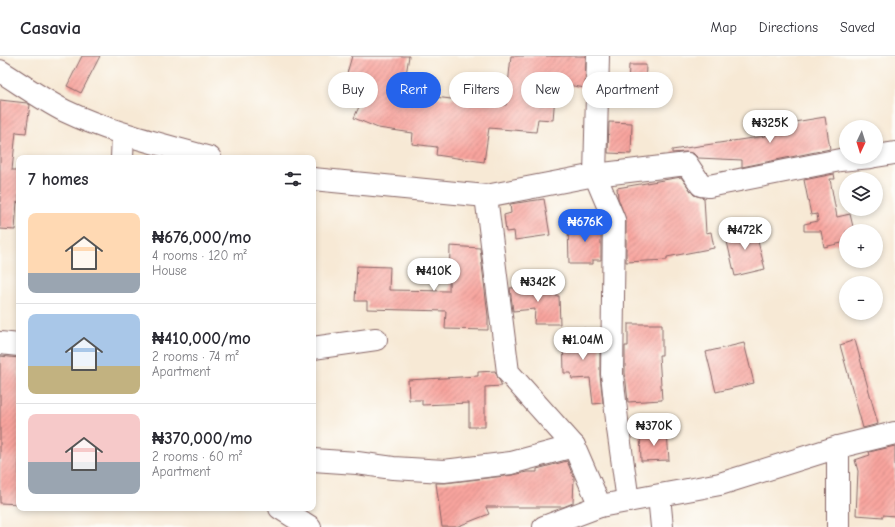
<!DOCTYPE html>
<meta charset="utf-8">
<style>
body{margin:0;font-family:"Comic Neue",sans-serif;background:#f7f7f7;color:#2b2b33;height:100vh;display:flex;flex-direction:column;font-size:15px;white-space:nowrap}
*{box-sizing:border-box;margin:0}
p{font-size:13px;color:#7c7c81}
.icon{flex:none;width:22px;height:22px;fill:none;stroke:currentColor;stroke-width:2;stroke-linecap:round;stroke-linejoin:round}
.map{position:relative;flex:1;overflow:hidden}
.details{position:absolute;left:16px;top:99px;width:300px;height:356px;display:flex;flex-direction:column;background:#fff;border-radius:8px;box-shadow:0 2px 6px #0003}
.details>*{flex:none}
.banner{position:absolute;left:328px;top:16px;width:380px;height:36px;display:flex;gap:8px}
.needle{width:26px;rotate:184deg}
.buttons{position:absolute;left:839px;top:64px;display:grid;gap:8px}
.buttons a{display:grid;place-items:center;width:44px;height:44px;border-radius:50%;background:#fff;box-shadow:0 2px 6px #0003;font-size:20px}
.price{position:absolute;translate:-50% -34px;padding:0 9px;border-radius:14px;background:#fff;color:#222;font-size:13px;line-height:26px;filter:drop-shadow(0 1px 2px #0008)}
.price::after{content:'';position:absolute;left:50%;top:24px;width:12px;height:9px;margin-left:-6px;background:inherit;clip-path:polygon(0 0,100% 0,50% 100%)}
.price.selected{background:#2563eb;color:#fff}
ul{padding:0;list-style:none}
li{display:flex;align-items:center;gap:12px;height:100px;padding:0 12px}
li+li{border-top:1px solid #e1e1e2}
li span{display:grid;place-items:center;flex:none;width:112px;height:80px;border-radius:8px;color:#555}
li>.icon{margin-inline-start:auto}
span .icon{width:48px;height:48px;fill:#fffc;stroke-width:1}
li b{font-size:17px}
h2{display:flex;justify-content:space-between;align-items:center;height:48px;padding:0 12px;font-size:17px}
.chip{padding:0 14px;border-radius:18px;background:#fff;box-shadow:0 2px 6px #0003;font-size:14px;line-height:36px}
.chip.selected{background:#2563eb;color:#fff}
header{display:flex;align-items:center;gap:24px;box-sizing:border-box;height:56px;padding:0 20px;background:#fff;border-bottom:1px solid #e1e1e2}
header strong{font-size:19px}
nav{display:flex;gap:22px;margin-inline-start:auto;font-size:14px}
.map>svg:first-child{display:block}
.building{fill:url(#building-hatch)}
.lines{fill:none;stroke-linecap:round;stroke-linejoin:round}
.minor-casing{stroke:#876666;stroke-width:24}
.minor{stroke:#fff;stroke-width:22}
</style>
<header>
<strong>Casavia</strong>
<nav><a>Map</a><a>Directions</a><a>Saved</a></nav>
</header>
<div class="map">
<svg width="895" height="471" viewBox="0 0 895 471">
<defs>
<pattern id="building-hatch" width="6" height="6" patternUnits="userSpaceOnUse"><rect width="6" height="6" fill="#f8a49e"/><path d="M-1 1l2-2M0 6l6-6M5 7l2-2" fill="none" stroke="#cb8581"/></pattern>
</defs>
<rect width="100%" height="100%" fill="#fdfcf7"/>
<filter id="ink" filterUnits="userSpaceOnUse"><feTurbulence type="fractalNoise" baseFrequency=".025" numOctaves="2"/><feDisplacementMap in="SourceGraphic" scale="8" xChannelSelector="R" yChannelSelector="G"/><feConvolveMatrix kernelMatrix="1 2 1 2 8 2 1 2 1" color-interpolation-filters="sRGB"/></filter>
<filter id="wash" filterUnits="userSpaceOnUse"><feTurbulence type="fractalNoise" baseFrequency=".012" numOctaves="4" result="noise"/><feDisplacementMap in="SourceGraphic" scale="16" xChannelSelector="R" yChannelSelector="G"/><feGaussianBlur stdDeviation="0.9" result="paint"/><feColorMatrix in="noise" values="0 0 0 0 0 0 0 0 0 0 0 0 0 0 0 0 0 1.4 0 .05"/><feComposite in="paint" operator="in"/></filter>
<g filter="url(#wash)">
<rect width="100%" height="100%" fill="#f7e9d5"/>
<g id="blocks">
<g class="building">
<polygon points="82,0 100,0 81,37 67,30"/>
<polygon points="352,0 409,0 403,37 451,43 451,42 506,49 511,0 586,0 585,32 556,27 553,64 538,63 536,76 489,72 484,106 436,99 437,91 412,88 413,77 378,72 354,62 362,44 341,38"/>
<polygon points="629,9 646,9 645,32 628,31"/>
<polygon points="0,44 27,47 30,49 26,77 16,76 12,114 19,114 19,147 17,146 15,174 0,173"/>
<polygon points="825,61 830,93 742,111 742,104 698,102 693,97 686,96 672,97 672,94 766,80 764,71"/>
<polygon points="609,66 632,67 631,98 608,97"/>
<polygon points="834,118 835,123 830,123 837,161 850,158 854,175 846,175 846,186 824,191 821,175 804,175 804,168 818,165 817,158 811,159 804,124"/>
<polygon points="681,121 694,139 704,142 706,177 711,176 714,192 667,201 667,204 626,206 626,164 618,142 617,132"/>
<polygon points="544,143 550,179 515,184 514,175 506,176 504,159 511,157 510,148"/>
<polygon points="601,166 601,204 593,204 593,208 569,208 568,167"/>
<polygon points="754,170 765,213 735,220 725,177"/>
<polygon points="450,190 480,192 488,260 488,274 445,273 446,255 367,253 367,245 355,245 357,210 390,211 389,234 449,235"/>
<polygon points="556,229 556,240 559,240 560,268 534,268 535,253 513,255 510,232"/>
<polygon points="628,268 662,268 662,299 659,299 662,344 628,346 625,317 625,290 628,290"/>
<polygon points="585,272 590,292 600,291 600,319 603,347 593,348 590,322 572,323 571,317 564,317 563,277"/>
<polygon points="855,284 878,368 863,372 840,289"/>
<polygon points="744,287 754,327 716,336 706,296"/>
<polygon points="0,300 19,302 19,448 0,447"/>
<polygon points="495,315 502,330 485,331 485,371 469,371 469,347 422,349 422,344 409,344 408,324 478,320 478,316"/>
<polygon points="667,376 669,404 641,405 640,377"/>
<polygon points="895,390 895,460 883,459 883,461 856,459 858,415 855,404 870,399 869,396"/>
<polygon points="567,405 574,422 573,447 563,451 486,451 489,458 456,471 442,471 436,427 445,427 513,419 527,416 537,416 537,413"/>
</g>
</g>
</g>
<g filter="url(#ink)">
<use href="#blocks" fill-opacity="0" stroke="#876666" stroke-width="1"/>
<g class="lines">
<g class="minor-casing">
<g id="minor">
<polyline points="598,0 595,119 614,164 612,318 618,373 628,445"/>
<path d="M0,15C21,28 43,44 65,55C111,77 161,88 210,102"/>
<polyline points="876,100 895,97"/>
<polyline points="122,102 123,78"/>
<polyline points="313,123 486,140 595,119 687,108 701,129 709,130 840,104 871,101"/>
<polyline points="486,140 508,316 574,390 600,450"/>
<polyline points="0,287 19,289"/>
<polyline points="313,292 376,283"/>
<polyline points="313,404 357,407 393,412 444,415 511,407 574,390"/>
<polyline points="659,440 662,471"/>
<polyline points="280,452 310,471"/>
<polyline points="544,471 600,450 720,428 838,391 895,377"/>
<polyline points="838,471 838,391"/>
</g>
</g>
<use href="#minor" class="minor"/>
</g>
</g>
</svg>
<div class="buttons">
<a><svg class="needle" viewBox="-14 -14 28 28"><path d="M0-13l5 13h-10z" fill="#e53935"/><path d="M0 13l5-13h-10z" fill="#7c7c81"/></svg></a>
<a><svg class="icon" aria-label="layers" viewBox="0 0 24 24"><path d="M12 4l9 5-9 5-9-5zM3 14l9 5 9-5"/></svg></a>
<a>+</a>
<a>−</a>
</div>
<b class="price" style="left:770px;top:88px">₦325K</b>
<b class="price selected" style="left:585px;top:187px">₦676K</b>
<b class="price" style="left:745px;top:195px">₦472K</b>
<b class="price" style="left:434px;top:236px">₦410K</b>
<b class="price" style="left:538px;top:247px">₦342K</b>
<b class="price" style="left:583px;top:305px">₦1.04M</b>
<b class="price" style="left:654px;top:391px">₦370K</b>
<div class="banner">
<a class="chip">Buy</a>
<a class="chip selected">Rent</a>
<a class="chip">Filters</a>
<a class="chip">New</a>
<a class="chip">Apartment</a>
</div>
<section class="details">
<h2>7 homes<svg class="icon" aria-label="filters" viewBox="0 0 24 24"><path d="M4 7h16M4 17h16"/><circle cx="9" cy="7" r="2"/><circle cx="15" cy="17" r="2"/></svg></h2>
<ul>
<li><span style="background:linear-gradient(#ffd9b3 75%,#9aa5b1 0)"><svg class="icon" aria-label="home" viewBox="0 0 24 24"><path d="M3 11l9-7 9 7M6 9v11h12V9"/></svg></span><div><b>₦676,000/mo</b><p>4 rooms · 120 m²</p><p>House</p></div></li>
<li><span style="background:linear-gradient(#a9c7e8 65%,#c2b280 0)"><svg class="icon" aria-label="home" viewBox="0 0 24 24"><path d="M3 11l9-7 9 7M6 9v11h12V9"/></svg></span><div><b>₦410,000/mo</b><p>2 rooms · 74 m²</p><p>Apartment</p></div></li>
<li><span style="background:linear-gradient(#f6c9c9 60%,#9aa5b1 0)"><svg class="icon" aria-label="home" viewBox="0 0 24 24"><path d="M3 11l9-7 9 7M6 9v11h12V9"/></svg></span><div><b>₦370,000/mo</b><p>2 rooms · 60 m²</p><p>Apartment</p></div></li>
</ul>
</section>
</div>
